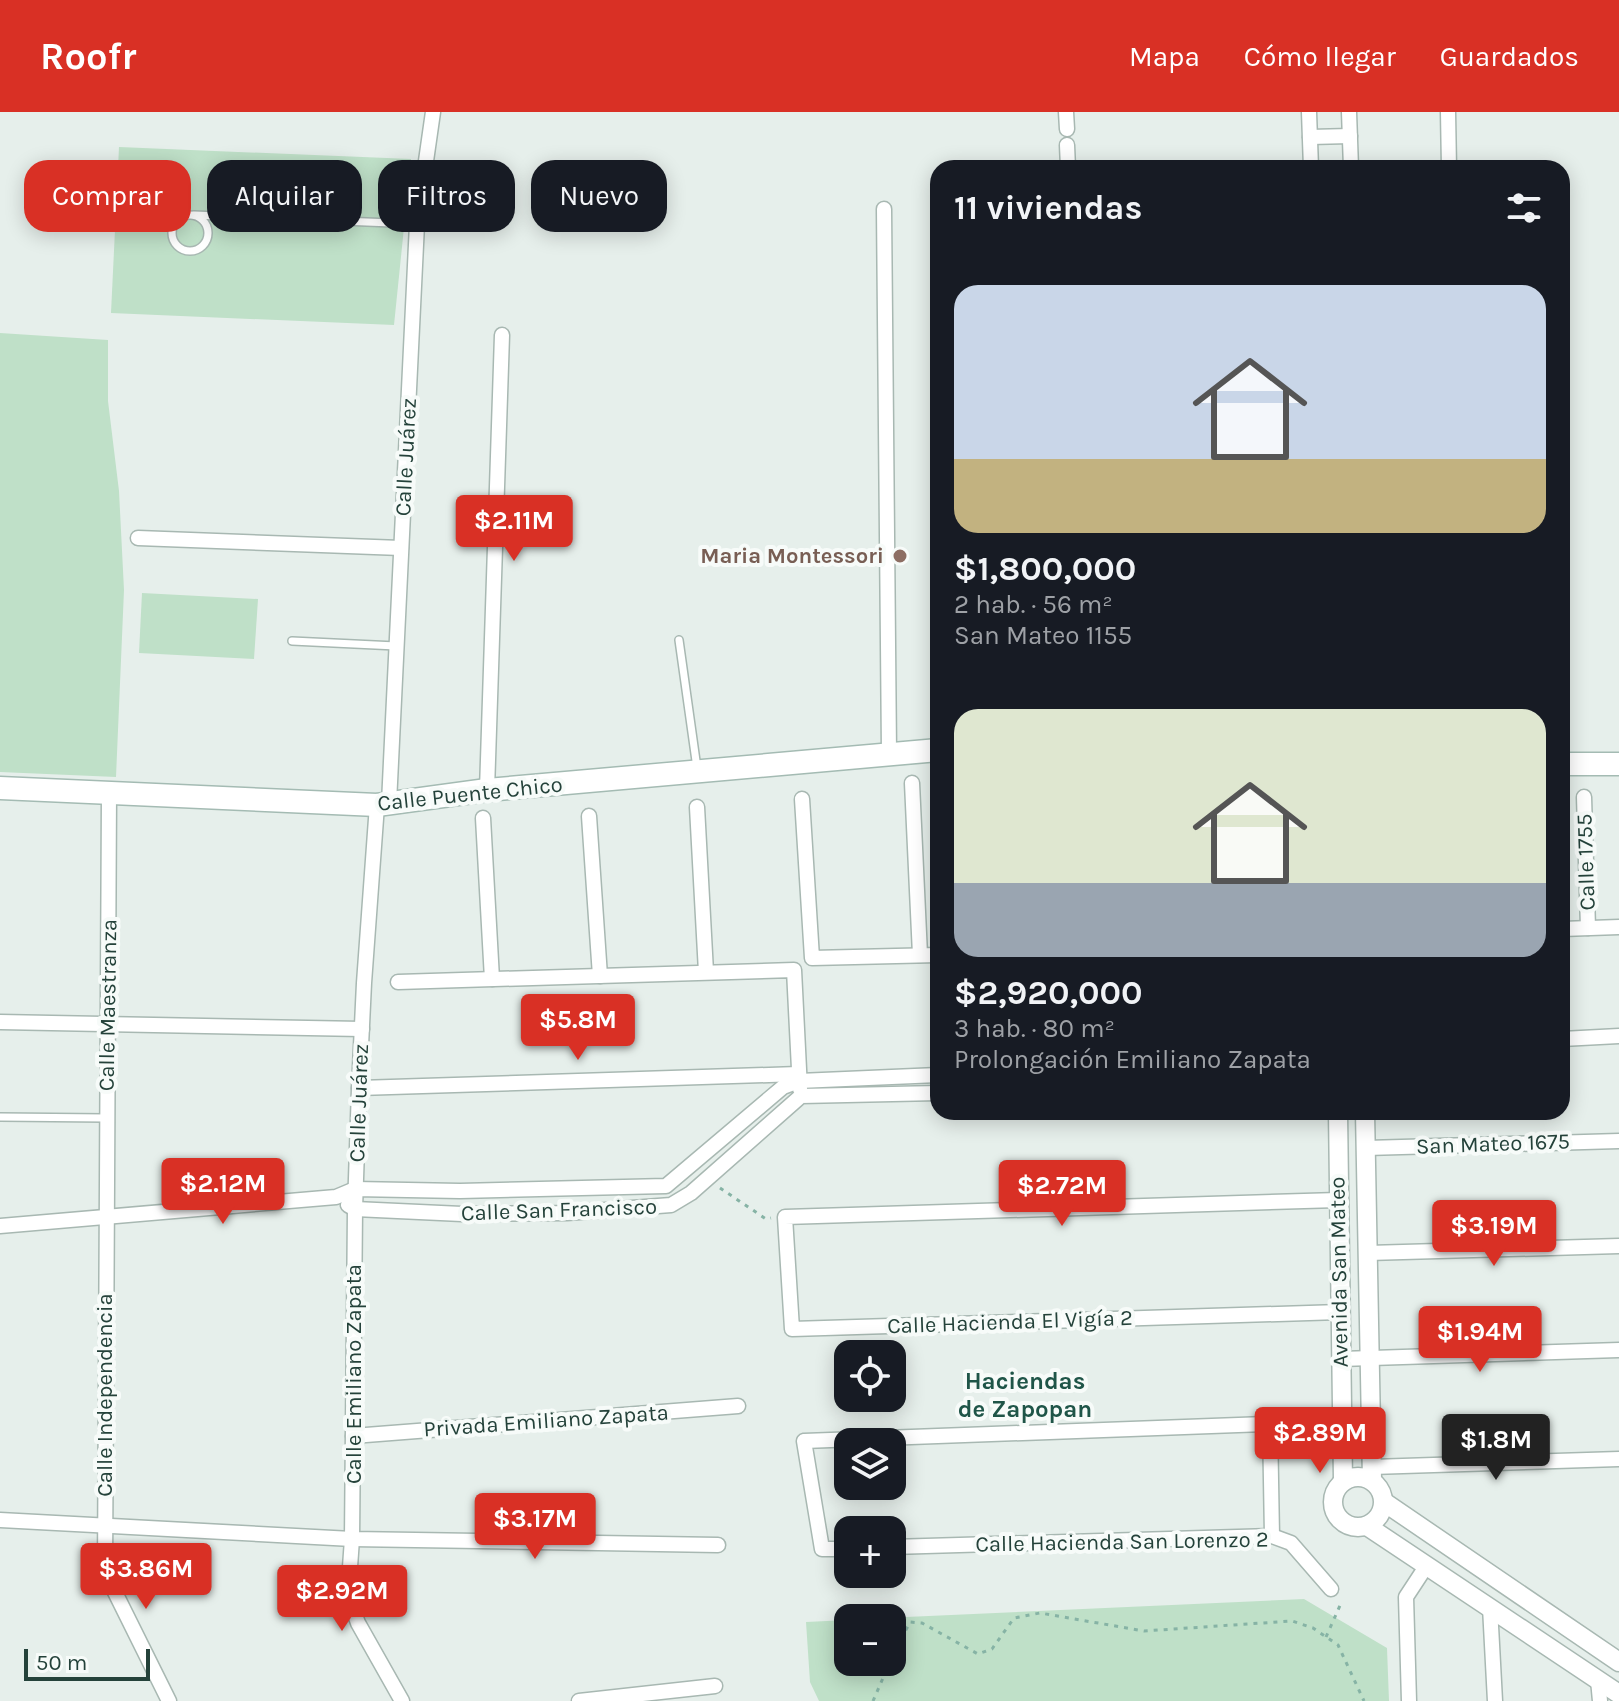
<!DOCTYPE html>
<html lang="es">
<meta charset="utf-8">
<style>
body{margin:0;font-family:Karla,sans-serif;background:#20242c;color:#f1f3f6;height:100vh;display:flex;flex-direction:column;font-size:30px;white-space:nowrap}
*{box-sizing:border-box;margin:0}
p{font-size:26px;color:#9ea1a6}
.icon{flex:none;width:44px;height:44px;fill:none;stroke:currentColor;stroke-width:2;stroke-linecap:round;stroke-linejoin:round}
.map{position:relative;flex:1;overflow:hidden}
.side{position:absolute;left:930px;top:48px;width:640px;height:960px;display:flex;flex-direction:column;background:#171b24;border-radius:24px;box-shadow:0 4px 20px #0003}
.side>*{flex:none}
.banner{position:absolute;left:24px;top:48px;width:760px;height:72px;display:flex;gap:16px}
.buttons{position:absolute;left:834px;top:1228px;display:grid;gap:16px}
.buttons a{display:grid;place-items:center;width:72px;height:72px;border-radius:16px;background:#171b24;box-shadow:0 4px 20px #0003;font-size:40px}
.scale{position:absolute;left:24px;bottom:20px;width:126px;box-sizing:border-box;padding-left:8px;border:4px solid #24423a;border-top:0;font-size:22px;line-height:28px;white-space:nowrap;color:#24423a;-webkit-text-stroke:6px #f7fbf9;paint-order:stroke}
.price{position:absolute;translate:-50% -68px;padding:0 18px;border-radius:8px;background:#d93025;color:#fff;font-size:26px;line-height:52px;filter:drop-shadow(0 2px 4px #0008)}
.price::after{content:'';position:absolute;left:50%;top:48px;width:24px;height:18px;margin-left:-12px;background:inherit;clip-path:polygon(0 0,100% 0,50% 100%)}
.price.on{background:#222;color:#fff}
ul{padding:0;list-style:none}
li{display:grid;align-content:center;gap:16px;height:424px;padding:0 24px}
li span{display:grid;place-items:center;height:248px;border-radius:24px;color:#555}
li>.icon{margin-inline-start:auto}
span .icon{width:144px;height:144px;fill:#fffc;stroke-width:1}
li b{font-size:34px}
h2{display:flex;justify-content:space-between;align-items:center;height:96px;padding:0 24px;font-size:34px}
.tag{padding:0 28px;border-radius:24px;background:#171b24;box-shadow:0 4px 20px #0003;font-size:28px;line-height:72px}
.tag.on{background:#d93025;color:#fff}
header{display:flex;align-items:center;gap:48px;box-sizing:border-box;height:112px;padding:0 40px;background:#d93025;color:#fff}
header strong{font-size:38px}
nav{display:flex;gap:44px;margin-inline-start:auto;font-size:28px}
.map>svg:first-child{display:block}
.green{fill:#bfe0c8}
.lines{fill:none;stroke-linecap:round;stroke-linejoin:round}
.service-casing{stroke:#a8b8b2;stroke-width:10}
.minor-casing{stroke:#a8b8b2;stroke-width:17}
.tertiary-casing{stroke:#a8b8b2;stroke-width:21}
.secondary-casing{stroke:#a4bbb3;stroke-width:25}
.path{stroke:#86b3a5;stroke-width:3;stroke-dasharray:4 6;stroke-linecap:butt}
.service{stroke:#fff;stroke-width:7}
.minor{stroke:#fff;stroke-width:14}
.tertiary{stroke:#fff;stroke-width:18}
.secondary{stroke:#fff;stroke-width:22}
.education-dot{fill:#8d6e63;stroke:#f7fbf9;stroke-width:3}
.labels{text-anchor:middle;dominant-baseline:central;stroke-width:8;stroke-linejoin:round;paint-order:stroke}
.street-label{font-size:22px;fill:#24423a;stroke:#f7fbf9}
.education-label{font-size:22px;font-weight:bold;fill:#785e54;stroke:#f7fbf9;text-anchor:end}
.neighbourhood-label{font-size:24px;font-weight:bold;fill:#1f5548;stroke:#f7fbf9}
</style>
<header>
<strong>Roofr</strong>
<nav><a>Mapa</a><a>Cómo llegar</a><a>Guardados</a></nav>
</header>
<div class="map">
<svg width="1619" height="1589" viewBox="0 0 1619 1589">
<rect width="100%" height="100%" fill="#e6efeb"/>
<g class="green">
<polygon points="119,35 411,47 394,213 111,201"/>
<polygon points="0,221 108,228 108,289 119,379 124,478 116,665 0,660"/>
<polygon points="142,481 258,487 254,547 139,541"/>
<polygon points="1304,1487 1387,1536 1389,1589 819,1589 810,1570 806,1510 848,1508 848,1550 892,1550 892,1506 884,1506"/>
</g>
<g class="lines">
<g class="service-casing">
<g id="service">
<polyline points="194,103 417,112"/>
<circle cx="190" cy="121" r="18"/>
<polyline points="679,528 697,656"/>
<polyline points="292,529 396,534"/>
<polyline points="0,1005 106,1006"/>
</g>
</g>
<g class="minor-casing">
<g id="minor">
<polyline points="1066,0 1067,17"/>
<polyline points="1309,0 1311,56"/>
<polyline points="1349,0 1351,56"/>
<polyline points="1448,0 1449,56"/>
<polyline points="1310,25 1350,24"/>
<polyline points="1067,33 1068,56"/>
<polyline points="884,97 889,641"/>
<polyline points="138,426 401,436"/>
<polyline points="912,671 920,843"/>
<polyline points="487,678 502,223"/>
<polyline points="109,681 105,1460 169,1589"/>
<polyline points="1584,685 1588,816"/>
<polyline points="802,687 812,846 938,843"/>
<polyline points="389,691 417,112 433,0"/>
<polyline points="377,693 364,871 359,976 355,1097 352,1427 348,1483 358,1511 402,1589"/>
<polyline points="697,695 706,860"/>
<polyline points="589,704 600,864"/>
<polyline points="483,706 492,867"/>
<polyline points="1562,817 1619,815"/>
<polyline points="398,870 794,858 800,977"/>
<polyline points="0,910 362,917"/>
<polyline points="1562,927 1619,924"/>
<polyline points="359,976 798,962"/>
<polyline points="1366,1036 1619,1029"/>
<polyline points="1338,1088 785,1105 792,1217 1340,1200"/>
<polyline points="348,1093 355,1097 462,1102 567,1101 671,1093 691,1081 801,984 938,981"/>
<polyline points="0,1114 336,1085 355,1077 460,1079 666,1074 783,975 799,969 938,963"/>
<polyline points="1368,1141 1619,1134"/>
<polyline points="1341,1247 1619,1238"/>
<polyline points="1270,1312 1272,1424"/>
<polyline points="353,1324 738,1294"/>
<polyline points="1372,1355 1619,1347"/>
<polyline points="0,1408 352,1427 718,1433"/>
<polyline points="892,1435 1272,1424 1291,1431 1331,1477"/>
<polyline points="848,1437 822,1437 804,1329 1371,1308"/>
<polyline points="1490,1495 1495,1589"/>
<polyline points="1598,1568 1600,1589"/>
<polyline points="579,1589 715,1574"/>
<polyline points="1409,1589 1406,1485 1427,1453"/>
</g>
</g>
<g class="tertiary-casing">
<g id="tertiary">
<polyline points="1338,1000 1343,1369"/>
<polyline points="1365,1000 1372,1368"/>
<circle cx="1358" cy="1390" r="25"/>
<polyline points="1384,1390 1619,1550"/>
<polyline points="1367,1414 1619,1582"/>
</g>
</g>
<g class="secondary-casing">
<g id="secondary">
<polyline points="1562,652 1619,652"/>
<polyline points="0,676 377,693 487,678 938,638"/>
</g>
</g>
<g class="path">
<polyline points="720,1076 766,1107 771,1106"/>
<polyline points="1326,1525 1342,1489"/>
<polyline points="892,1545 910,1510 922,1511 978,1542 992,1537 1014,1506 1040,1501 1144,1519 1292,1509 1313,1516 1338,1533 1364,1589"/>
<polyline points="873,1589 890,1550"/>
</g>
<use href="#service" class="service"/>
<use href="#minor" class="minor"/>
<use href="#tertiary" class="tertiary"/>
<use href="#secondary" class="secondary"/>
</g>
<circle class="education-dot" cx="900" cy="444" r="8"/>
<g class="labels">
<g class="street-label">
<text transform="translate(406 345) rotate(-87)">Calle Juárez</text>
<text transform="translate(470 682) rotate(-6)">Calle Puente Chico</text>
<text transform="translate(1586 750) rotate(-92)">Calle 1755</text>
<text transform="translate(108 893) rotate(-89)">Calle Maestranza</text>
<text transform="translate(359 991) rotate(-88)">Calle Juárez</text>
<text transform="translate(1493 1032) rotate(-2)">San Mateo 1675</text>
<text transform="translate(559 1098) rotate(-2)">Calle San Francisco</text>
<text transform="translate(1339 1160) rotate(-91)">Avenida San Mateo</text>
<text transform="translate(1010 1210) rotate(-2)">Calle Hacienda El Vigía 2</text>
<text transform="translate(354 1262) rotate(-90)">Calle Emiliano Zapata</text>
<text transform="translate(105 1283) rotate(-90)">Calle Independencia</text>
<text transform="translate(546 1309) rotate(-4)">Privada Emiliano Zapata</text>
<text transform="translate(1122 1430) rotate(-1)">Calle Hacienda San Lorenzo 2</text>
</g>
<g class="education-label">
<text x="884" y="444">Maria Montessori</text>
</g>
<g class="neighbourhood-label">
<text x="1025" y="1269">Haciendas<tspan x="1025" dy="28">de Zapopan</tspan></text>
</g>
</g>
</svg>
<div class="buttons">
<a><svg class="icon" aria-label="locate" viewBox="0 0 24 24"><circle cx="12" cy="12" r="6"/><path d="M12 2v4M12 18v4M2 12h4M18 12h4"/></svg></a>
<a><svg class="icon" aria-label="layers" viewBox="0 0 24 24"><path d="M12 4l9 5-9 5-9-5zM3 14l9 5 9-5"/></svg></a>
<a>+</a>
<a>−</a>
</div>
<div class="scale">50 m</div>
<b class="price" style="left:514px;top:451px">$2.11M</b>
<b class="price" style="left:578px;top:950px">$5.8M</b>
<b class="price" style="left:223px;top:1114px">$2.12M</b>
<b class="price" style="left:1062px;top:1116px">$2.72M</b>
<b class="price" style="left:1494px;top:1156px">$3.19M</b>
<b class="price" style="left:1480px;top:1262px">$1.94M</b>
<b class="price" style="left:1320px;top:1363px">$2.89M</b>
<b class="price on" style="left:1496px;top:1370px">$1.8M</b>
<b class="price" style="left:535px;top:1449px">$3.17M</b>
<b class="price" style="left:146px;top:1499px">$3.86M</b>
<b class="price" style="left:342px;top:1521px">$2.92M</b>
<div class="banner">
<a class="tag on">Comprar</a>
<a class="tag">Alquilar</a>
<a class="tag">Filtros</a>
<a class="tag">Nuevo</a>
</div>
<section class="side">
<h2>11 viviendas<svg class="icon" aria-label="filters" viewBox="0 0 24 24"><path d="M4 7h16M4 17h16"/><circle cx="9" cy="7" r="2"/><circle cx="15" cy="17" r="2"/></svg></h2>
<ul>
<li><span style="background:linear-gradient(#c9d6e8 70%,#c2b280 0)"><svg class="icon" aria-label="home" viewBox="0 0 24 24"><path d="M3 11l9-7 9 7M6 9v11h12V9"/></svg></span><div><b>$1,800,000</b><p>2 hab. · 56 m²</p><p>San Mateo 1155</p></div></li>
<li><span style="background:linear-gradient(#dfe7d0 70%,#9aa5b1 0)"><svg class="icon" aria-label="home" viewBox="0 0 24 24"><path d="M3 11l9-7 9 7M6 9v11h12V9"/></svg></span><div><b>$2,920,000</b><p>3 hab. · 80 m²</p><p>Prolongación Emiliano Zapata</p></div></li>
</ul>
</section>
</div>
